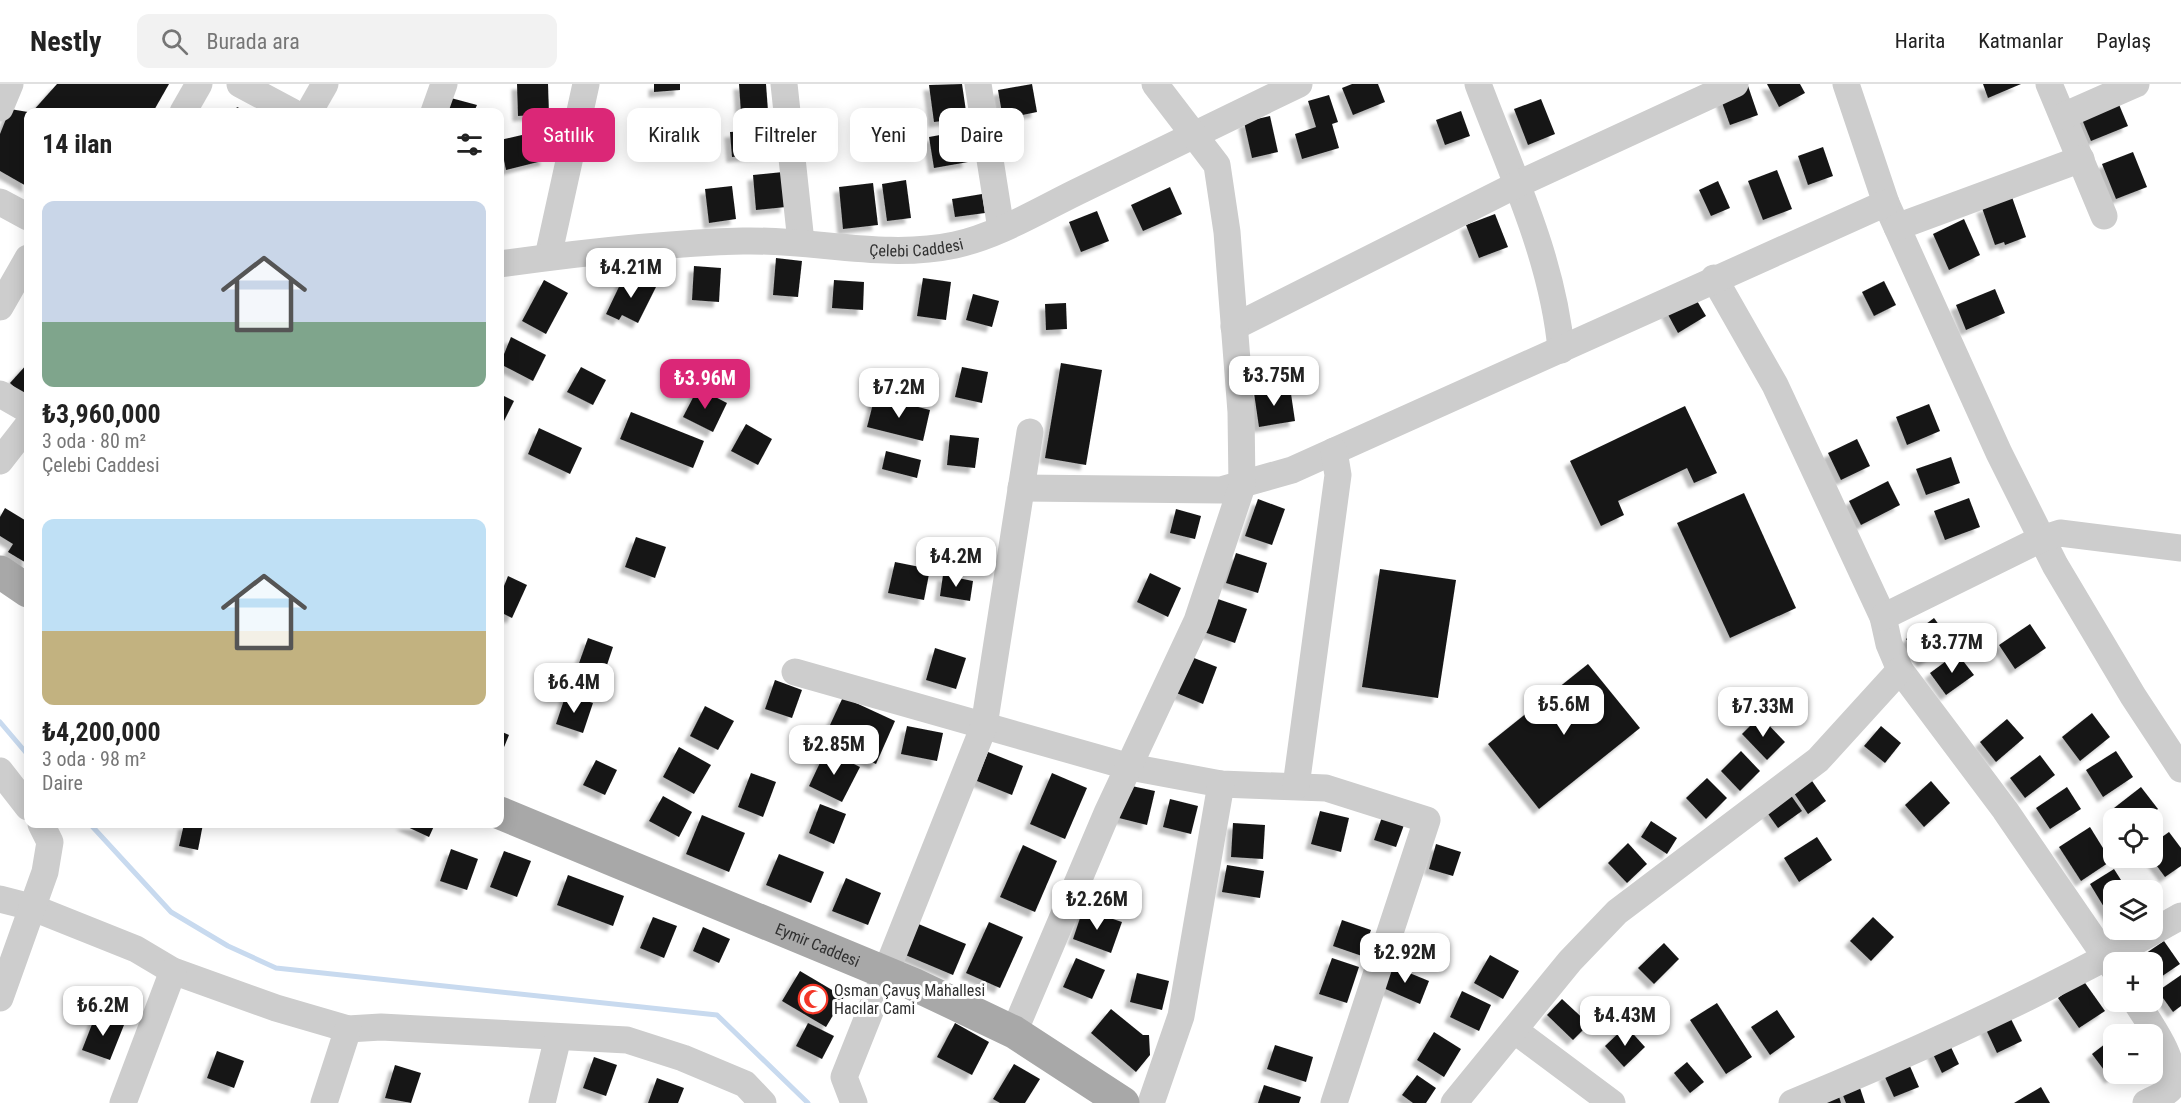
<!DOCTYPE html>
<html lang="tr">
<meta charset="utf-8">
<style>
body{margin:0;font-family:"Roboto Condensed",sans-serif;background:#f2f2f2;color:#222;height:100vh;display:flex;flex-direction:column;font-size:22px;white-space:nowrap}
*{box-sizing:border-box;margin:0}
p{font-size:20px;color:#767676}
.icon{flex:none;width:33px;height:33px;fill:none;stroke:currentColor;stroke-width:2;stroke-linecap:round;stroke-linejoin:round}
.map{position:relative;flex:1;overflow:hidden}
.sheet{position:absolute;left:24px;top:24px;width:480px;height:720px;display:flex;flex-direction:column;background:#fff;border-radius:12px;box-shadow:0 3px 15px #0003}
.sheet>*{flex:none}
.guide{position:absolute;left:522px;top:24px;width:570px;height:54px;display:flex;gap:12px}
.controls{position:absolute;left:2103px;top:724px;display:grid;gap:12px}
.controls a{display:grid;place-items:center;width:60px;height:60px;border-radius:12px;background:#fff;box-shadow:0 3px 15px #0003;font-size:30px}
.price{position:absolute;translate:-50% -51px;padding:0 14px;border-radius:12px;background:#fff;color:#222;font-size:20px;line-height:39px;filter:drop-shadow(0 2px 3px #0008)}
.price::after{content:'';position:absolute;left:50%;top:36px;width:18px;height:14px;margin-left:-9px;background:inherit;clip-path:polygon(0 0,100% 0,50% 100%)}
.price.selected{background:#db2777;color:#fff}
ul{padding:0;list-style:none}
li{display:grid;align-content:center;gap:12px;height:318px;padding:0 18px}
li span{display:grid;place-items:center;height:186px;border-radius:12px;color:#555}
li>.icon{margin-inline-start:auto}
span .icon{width:108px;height:108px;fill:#fffc;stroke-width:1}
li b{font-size:26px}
h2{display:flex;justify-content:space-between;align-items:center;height:72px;padding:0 18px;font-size:26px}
.chip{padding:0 21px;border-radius:12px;background:#fff;box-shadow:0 3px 15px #0003;font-size:21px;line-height:54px}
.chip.selected{background:#db2777;color:#fff}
header{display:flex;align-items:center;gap:36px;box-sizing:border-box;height:84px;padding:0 30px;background:#fff;border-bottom:2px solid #e0e0e0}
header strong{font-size:28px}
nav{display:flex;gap:33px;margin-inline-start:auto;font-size:21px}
.search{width:420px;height:54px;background:#f2f2f2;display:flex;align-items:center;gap:15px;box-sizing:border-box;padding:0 21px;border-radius:12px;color:#767676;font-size:22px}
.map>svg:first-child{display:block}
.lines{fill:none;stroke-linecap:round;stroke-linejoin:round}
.stream{stroke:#c8daef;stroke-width:5}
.building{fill:#171717;filter:url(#shadow)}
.minor{stroke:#cdcdcd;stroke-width:27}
.major{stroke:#a8a8a8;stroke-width:33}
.labels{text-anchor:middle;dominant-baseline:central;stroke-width:6;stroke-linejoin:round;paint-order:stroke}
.street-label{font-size:16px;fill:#303030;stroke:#fff}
.poi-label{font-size:16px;fill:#303030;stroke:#fff;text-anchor:start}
</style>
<header>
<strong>Nestly</strong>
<div class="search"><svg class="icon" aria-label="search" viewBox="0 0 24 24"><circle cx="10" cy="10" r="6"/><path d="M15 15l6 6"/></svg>Burada ara</div>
<nav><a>Harita</a><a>Katmanlar</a><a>Paylaş</a></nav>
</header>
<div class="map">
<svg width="2181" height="1019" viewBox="0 0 2181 1019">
<defs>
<filter id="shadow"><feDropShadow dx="-5.5" dy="5.5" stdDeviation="1.5" flood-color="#0004"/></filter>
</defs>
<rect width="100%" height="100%" fill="#fff"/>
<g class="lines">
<g class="stream">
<polyline points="0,638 28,671"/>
<polyline points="90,740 171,828 228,862 276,884 717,931 808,1019"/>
</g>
</g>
<g class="building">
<polygon points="57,0 169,0 153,28 32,28"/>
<polygon points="517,0 548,0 549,30 518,32"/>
<polygon points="654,0 680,0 680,6 654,8"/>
<polygon points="739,0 766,0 768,27 741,29"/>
<polygon points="962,0 967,34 934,38 929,1"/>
<polygon points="1032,0 1037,28 1003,35 998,6"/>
<polygon points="1352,0 1378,0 1385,18 1353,31 1342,4"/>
<polygon points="1767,0 1800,0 1805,9 1779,23"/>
<polygon points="1983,0 2021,0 1988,14"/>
<polygon points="1748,2 1758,31 1730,41 1720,13"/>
<polygon points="1329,11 1338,38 1332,40 1339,64 1302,75 1295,50 1316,43 1308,17"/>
<polygon points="2115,11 2128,42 2091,57 2078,26"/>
<polygon points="451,14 477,21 474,28 447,28"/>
<polygon points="1541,15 1555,50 1528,61 1514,25"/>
<polygon points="237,23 248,28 234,28"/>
<polygon points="10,25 28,28 28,103 0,87 0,50"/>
<polygon points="1461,27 1470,52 1445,61 1436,36"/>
<polygon points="1270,32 1278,68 1252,74 1244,38"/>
<polygon points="767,46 768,70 732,73 730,48"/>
<polygon points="539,47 546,76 506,86 500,56"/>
<polygon points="962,47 968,78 934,84 929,53"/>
<polygon points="1823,63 1833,92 1808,101 1798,72"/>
<polygon points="2133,68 2147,103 2116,115 2102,80"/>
<polygon points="1777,86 1792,125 1763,136 1748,97"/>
<polygon points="783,88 786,123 756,126 753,91"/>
<polygon points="906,96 911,134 887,137 882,100"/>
<polygon points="1718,97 1730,124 1711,132 1699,106"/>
<polygon points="873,99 878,141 843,145 839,103"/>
<polygon points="732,102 736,135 709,139 705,105"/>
<polygon points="1170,103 1182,130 1143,147 1131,121"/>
<polygon points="982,110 985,129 955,133 952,115"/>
<polygon points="2012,113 2026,153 2005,161 2004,158 1995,161 1982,124"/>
<polygon points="1097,127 1109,157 1081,168 1069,138"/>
<polygon points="1495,130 1508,163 1479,174 1466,141"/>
<polygon points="1964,135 1980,171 1949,186 1933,150"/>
<polygon points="776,174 802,177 798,213 773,211"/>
<polygon points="694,182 721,184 719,218 692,216"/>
<polygon points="626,188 656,203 638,239 622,231 619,236 606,230"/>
<polygon points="923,194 951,198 946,236 917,232"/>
<polygon points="544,196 568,209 546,250 522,237"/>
<polygon points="834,196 864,198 863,226 832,224"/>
<polygon points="1884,197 1896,221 1874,232 1862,208"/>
<polygon points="1995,205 2005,229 1966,246 1956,221"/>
<polygon points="973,210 999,217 992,243 966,236"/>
<polygon points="1693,210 1706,232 1678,249 1666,227"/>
<polygon points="1066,219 1067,245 1046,246 1045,220"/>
<polygon points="511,253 546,271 533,297 500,280"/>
<polygon points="28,279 28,316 10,299"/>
<polygon points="1061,279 1102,286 1086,381 1045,374"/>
<polygon points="581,283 606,296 593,321 567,308"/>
<polygon points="962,283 988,288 982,319 955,313"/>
<polygon points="1290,303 1295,337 1259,343 1254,309"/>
<polygon points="698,304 727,319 713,348 683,333"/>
<polygon points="500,310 514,317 500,345"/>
<polygon points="875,312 930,326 923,357 867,343"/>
<polygon points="1929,320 1940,347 1907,361 1896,333"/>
<polygon points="1685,322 1717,389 1694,399 1687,384 1618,417 1624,431 1601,442 1570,377"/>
<polygon points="631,328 704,357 693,384 620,355"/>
<polygon points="746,340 772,355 758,381 731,367"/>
<polygon points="539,344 582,364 570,390 528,370"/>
<polygon points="950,351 979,354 975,384 947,381"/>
<polygon points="1857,355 1870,382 1841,396 1828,369"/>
<polygon points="886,367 921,376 917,394 882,385"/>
<polygon points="1951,373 1960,399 1926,411 1916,385"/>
<polygon points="1888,397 1900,421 1861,441 1849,417"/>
<polygon points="1744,409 1796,524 1730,554 1677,439"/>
<polygon points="1969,414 1980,443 1945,456 1934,427"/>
<polygon points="1258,415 1285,425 1272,461 1245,452"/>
<polygon points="5,424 28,438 28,480 8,468 13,460 0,452 0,433"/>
<polygon points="1176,425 1201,432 1195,455 1170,449"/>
<polygon points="636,453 666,463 655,494 625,483"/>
<polygon points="1236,469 1267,479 1258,509 1226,499"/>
<polygon points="895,478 930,485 924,516 888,509"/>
<polygon points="1380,485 1456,496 1438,614 1362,603"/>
<polygon points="1150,489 1181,504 1168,533 1137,518"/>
<polygon points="943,491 973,497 970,517 940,512"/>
<polygon points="508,492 527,501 512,534 500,528 500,512"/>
<polygon points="1215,514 1247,525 1235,559 1204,548"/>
<polygon points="1934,534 1951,557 1923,578 1906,555"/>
<polygon points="2030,540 2046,564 2015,585 1999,561"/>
<polygon points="588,554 613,563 604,590 578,582"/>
<polygon points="935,564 966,574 956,605 926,596"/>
<polygon points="1957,569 1974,591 1946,611 1930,589"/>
<polygon points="1189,572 1217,583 1203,620 1174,608"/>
<polygon points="1588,580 1640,644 1539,725 1488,660"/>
<polygon points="775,596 802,606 792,634 765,625"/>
<polygon points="566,610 593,619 583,649 556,640"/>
<polygon points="843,613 895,637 876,680 823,656"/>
<polygon points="705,622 734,637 718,666 690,652"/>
<polygon points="2092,629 2110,653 2080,677 2062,653"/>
<polygon points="1760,632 1785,658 1767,676 1742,650"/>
<polygon points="2007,635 2024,654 1996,678 1980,658"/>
<polygon points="907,642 943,649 937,677 901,670"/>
<polygon points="1881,642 1901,659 1885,679 1864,662"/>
<polygon points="500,647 509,651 500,673"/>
<polygon points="679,663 711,681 694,710 663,693"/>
<polygon points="826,666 860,683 842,718 809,702"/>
<polygon points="1741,667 1760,687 1740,707 1721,687"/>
<polygon points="2116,667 2133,693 2103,713 2086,686"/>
<polygon points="988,668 1023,682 1012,711 977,697"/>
<polygon points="2040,671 2055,691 2025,714 2010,694"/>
<polygon points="596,676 617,686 605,711 583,701"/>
<polygon points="751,689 776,698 763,733 738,723"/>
<polygon points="1052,689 1087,704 1065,755 1030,740"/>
<polygon points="1707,694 1727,714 1706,735 1686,714"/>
<polygon points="1810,694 1826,717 1808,730 1792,706"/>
<polygon points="1931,697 1950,719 1924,743 1905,721"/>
<polygon points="1127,701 1155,707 1147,741 1119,734"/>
<polygon points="1785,703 1802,727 1778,744 1761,720"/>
<polygon points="2067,703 2081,725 2050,745 2036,724"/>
<polygon points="2141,703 2158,725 2145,735 2122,735 2114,724"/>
<polygon points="663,712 692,728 679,753 649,737"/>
<polygon points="1170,715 1198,722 1191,750 1163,743"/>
<polygon points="820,720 846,730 834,760 809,749"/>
<polygon points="1320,727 1349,734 1341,768 1311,760"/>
<polygon points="702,731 745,749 729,788 686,770"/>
<polygon points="1382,733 1404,741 1396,763 1374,756"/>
<polygon points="1651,737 1677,754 1667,770 1641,753"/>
<polygon points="1233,739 1265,741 1263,775 1231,773"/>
<polygon points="184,740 203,740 198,766 179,762"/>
<polygon points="401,740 435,740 429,753"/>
<polygon points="2090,743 2111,777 2081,797 2059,763"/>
<polygon points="2169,748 2181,764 2181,782 2165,793 2151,774 2152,760"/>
<polygon points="1817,753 1832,776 1799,798 1784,774"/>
<polygon points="1628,759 1647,780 1627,799 1608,779"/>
<polygon points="1436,760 1461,768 1453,792 1429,785"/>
<polygon points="1023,761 1057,777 1035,828 1000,813"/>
<polygon points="451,765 478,775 467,806 440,797"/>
<polygon points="504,767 531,777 517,813 490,803"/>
<polygon points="779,770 824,788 811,819 766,801"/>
<polygon points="1227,781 1264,787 1260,814 1222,808"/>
<polygon points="2114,785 2128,807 2114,807 2114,831 2110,833 2090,800"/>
<polygon points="568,791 624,812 613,842 557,821"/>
<polygon points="846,794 881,809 868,841 832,827"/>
<polygon points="1083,825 1122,838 1111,869 1073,855"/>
<polygon points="653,833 677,842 664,874 640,864"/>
<polygon points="1873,833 1894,853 1871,877 1850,857"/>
<polygon points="909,836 966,860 953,891 896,867"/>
<polygon points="1342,836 1371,846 1362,872 1333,862"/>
<polygon points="989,838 1023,853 1000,904 966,889"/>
<polygon points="703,843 730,855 719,879 693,867"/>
<polygon points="2164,857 2180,880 2152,899 2152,879 2138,879 2136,876"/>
<polygon points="1664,859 1679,875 1654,900 1638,884"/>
<polygon points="1490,871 1519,887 1503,915 1474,899"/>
<polygon points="1076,874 1105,886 1092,915 1063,903"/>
<polygon points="1332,874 1359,883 1347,919 1319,910"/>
<polygon points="1390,881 1429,897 1420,920 1381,903"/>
<polygon points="800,887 844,913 826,943 782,917"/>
<polygon points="1137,889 1169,897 1162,926 1130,918"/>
<polygon points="2181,891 2181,922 2173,928 2158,907"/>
<polygon points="2083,896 2105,927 2079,944 2058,914"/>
<polygon points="1462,907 1491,921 1479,947 1450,933"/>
<polygon points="1562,915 1589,940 1573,956 1547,931"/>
<polygon points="1717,919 1752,973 1726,990 1690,936"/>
<polygon points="1111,925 1143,951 1149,951 1150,971 1136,988 1091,949"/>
<polygon points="2006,925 2022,957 1997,969 1982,937"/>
<polygon points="1777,926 1795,953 1770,971 1751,943"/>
<polygon points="96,930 124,941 110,976 82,966"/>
<polygon points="808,939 834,952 822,975 796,962"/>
<polygon points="955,939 989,958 972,991 937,973"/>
<polygon points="1626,942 1645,963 1624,983 1605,962"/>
<polygon points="1434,948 1461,965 1444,993 1417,976"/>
<polygon points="2114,953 2114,992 2110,994 2092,970"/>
<polygon points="1948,957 1959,980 1942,989 1931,966"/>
<polygon points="1275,961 1313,973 1306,998 1267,985"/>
<polygon points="217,967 244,977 234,1004 207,994"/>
<polygon points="594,973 617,981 606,1012 583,1004"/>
<polygon points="1687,978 1704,998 1690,1009 1674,989"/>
<polygon points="1014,980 1040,995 1025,1019 1000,1019 993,1015"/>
<polygon points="1909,980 1919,1003 1894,1013 1884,991"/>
<polygon points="395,981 421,989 411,1019 385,1014"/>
<polygon points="1417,991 1436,1004 1426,1019 1413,1019 1402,1011"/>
<polygon points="657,994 684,1004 678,1019 648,1019"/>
<polygon points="1858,998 1865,1019 1846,1019 1840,1004"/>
<polygon points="1264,1001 1301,1013 1299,1019 1258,1019"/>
<polygon points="2041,1003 2050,1019 2014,1019"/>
<polygon points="1837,1006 1841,1019 1820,1019"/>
</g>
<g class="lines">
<g class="minor">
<polyline points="240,0 292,28"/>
<polyline points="784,0 801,158"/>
<polyline points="978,0 1001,145"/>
<path d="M1478,0C1510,86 1553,174 1561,266"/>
<polyline points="1846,0 1886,119 1999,369 2055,481 2133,612 2181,685"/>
<polyline points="2049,0 2104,132"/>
<polyline points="0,24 10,0"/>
<polyline points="183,28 199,0"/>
<polyline points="309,28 325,0"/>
<polyline points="434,28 444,0"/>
<polyline points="2063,32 2136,0"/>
<polyline points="0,118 28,133"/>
<polyline points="1897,143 2081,75"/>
<polyline points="548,173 586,0"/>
<path id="s1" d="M500,180C579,169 662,159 743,157C813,155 885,176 955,161C1000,151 1041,125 1083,105C1155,70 1227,35 1299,0"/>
<polyline points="1714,194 1775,301 1883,533 1889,560 1900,586 2005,726 2114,885"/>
<polyline points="0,223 28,174"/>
<polyline points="1234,243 1516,101 1735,0"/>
<polyline points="0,310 28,326"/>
<polyline points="0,377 28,341"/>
<polyline points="1021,404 1221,406 1292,386 1886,119"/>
<polyline points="1883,533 2041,455 2060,449 2181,464"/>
<polyline points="795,588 1130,683 1221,700 1326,704 1427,736 1334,1019"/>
<polyline points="0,687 28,723"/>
<polyline points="1296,702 1338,391 1334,367"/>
<polyline points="0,815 31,823 136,865 173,887 276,924 348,945 381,943 627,956 683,974 745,1000 763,1019"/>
<polyline points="0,914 45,788 50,758 41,740"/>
<path d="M2136,918C2149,938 2181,981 2170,1005C2165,1011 2153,1015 2146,1019"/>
<polyline points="1514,946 1612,1019"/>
<polyline points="1014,948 1107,729 1197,537 1242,402 1241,328 1227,148 1217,81 1155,0"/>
<polyline points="123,1019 173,887"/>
<polyline points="324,1019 348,945"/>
<polyline points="542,1019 558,953"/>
<polyline points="854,1019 844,993 984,642 1030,348"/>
<polyline points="1151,1019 1181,932 1221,700"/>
<polyline points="1454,1019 1570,877 1617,828 1818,676 1900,586"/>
<path d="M1792,1019C1925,964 2056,904 2181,832"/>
</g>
<g class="major">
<polyline points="0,488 28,507"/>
<path id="s2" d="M500,729L913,900L1014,948L1123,1019"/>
</g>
</g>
<defs>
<g id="mosque-ring" transform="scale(1.5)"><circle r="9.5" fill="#fff" stroke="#f33627" stroke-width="1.5"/><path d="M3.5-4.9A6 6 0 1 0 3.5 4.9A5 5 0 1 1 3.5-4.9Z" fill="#f33627"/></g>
</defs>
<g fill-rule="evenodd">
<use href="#mosque-ring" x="813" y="915"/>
</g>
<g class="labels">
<g class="street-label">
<text stroke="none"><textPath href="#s1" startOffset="418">Çelebi Caddesi</textPath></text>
<text stroke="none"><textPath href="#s2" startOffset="344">Eymir Caddesi</textPath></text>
</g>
<g class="poi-label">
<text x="834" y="906">Osman Çavuş Mahallesi<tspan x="834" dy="18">Hacılar Cami</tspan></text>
</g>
</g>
</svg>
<div class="controls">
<a><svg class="icon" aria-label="locate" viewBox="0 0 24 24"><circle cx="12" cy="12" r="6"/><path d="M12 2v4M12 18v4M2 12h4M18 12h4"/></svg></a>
<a><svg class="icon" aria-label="layers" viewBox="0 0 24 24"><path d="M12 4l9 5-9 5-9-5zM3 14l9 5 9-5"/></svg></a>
<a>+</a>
<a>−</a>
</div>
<b class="price" style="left:631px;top:215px">₺4.21M</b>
<b class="price" style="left:1274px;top:323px">₺3.75M</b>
<b class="price selected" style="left:705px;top:326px">₺3.96M</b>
<b class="price" style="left:899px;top:335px">₺7.2M</b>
<b class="price" style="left:956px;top:504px">₺4.2M</b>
<b class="price" style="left:1952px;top:590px">₺3.77M</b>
<b class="price" style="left:574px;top:630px">₺6.4M</b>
<b class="price" style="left:1564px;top:652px">₺5.6M</b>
<b class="price" style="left:1763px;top:654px">₺7.33M</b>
<b class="price" style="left:834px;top:692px">₺2.85M</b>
<b class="price" style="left:1097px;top:847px">₺2.26M</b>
<b class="price" style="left:1405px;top:900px">₺2.92M</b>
<b class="price" style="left:103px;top:953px">₺6.2M</b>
<b class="price" style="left:1625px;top:963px">₺4.43M</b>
<div class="guide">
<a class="chip selected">Satılık</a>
<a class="chip">Kiralık</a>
<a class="chip">Filtreler</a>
<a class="chip">Yeni</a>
<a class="chip">Daire</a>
</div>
<section class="sheet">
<h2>14 ilan<svg class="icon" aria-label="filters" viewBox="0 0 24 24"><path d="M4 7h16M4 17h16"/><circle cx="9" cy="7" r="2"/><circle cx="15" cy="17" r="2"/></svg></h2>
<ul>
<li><span style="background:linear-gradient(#c9d6e8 65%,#7fa58c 0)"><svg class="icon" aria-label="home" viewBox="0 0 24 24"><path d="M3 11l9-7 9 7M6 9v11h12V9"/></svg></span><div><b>₺3,960,000</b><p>3 oda · 80 m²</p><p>Çelebi Caddesi</p></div></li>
<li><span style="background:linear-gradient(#bfe0f5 60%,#c2b280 0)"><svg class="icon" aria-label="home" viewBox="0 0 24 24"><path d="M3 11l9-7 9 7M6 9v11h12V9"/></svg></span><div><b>₺4,200,000</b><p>3 oda · 98 m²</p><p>Daire</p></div></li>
</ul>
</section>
</div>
